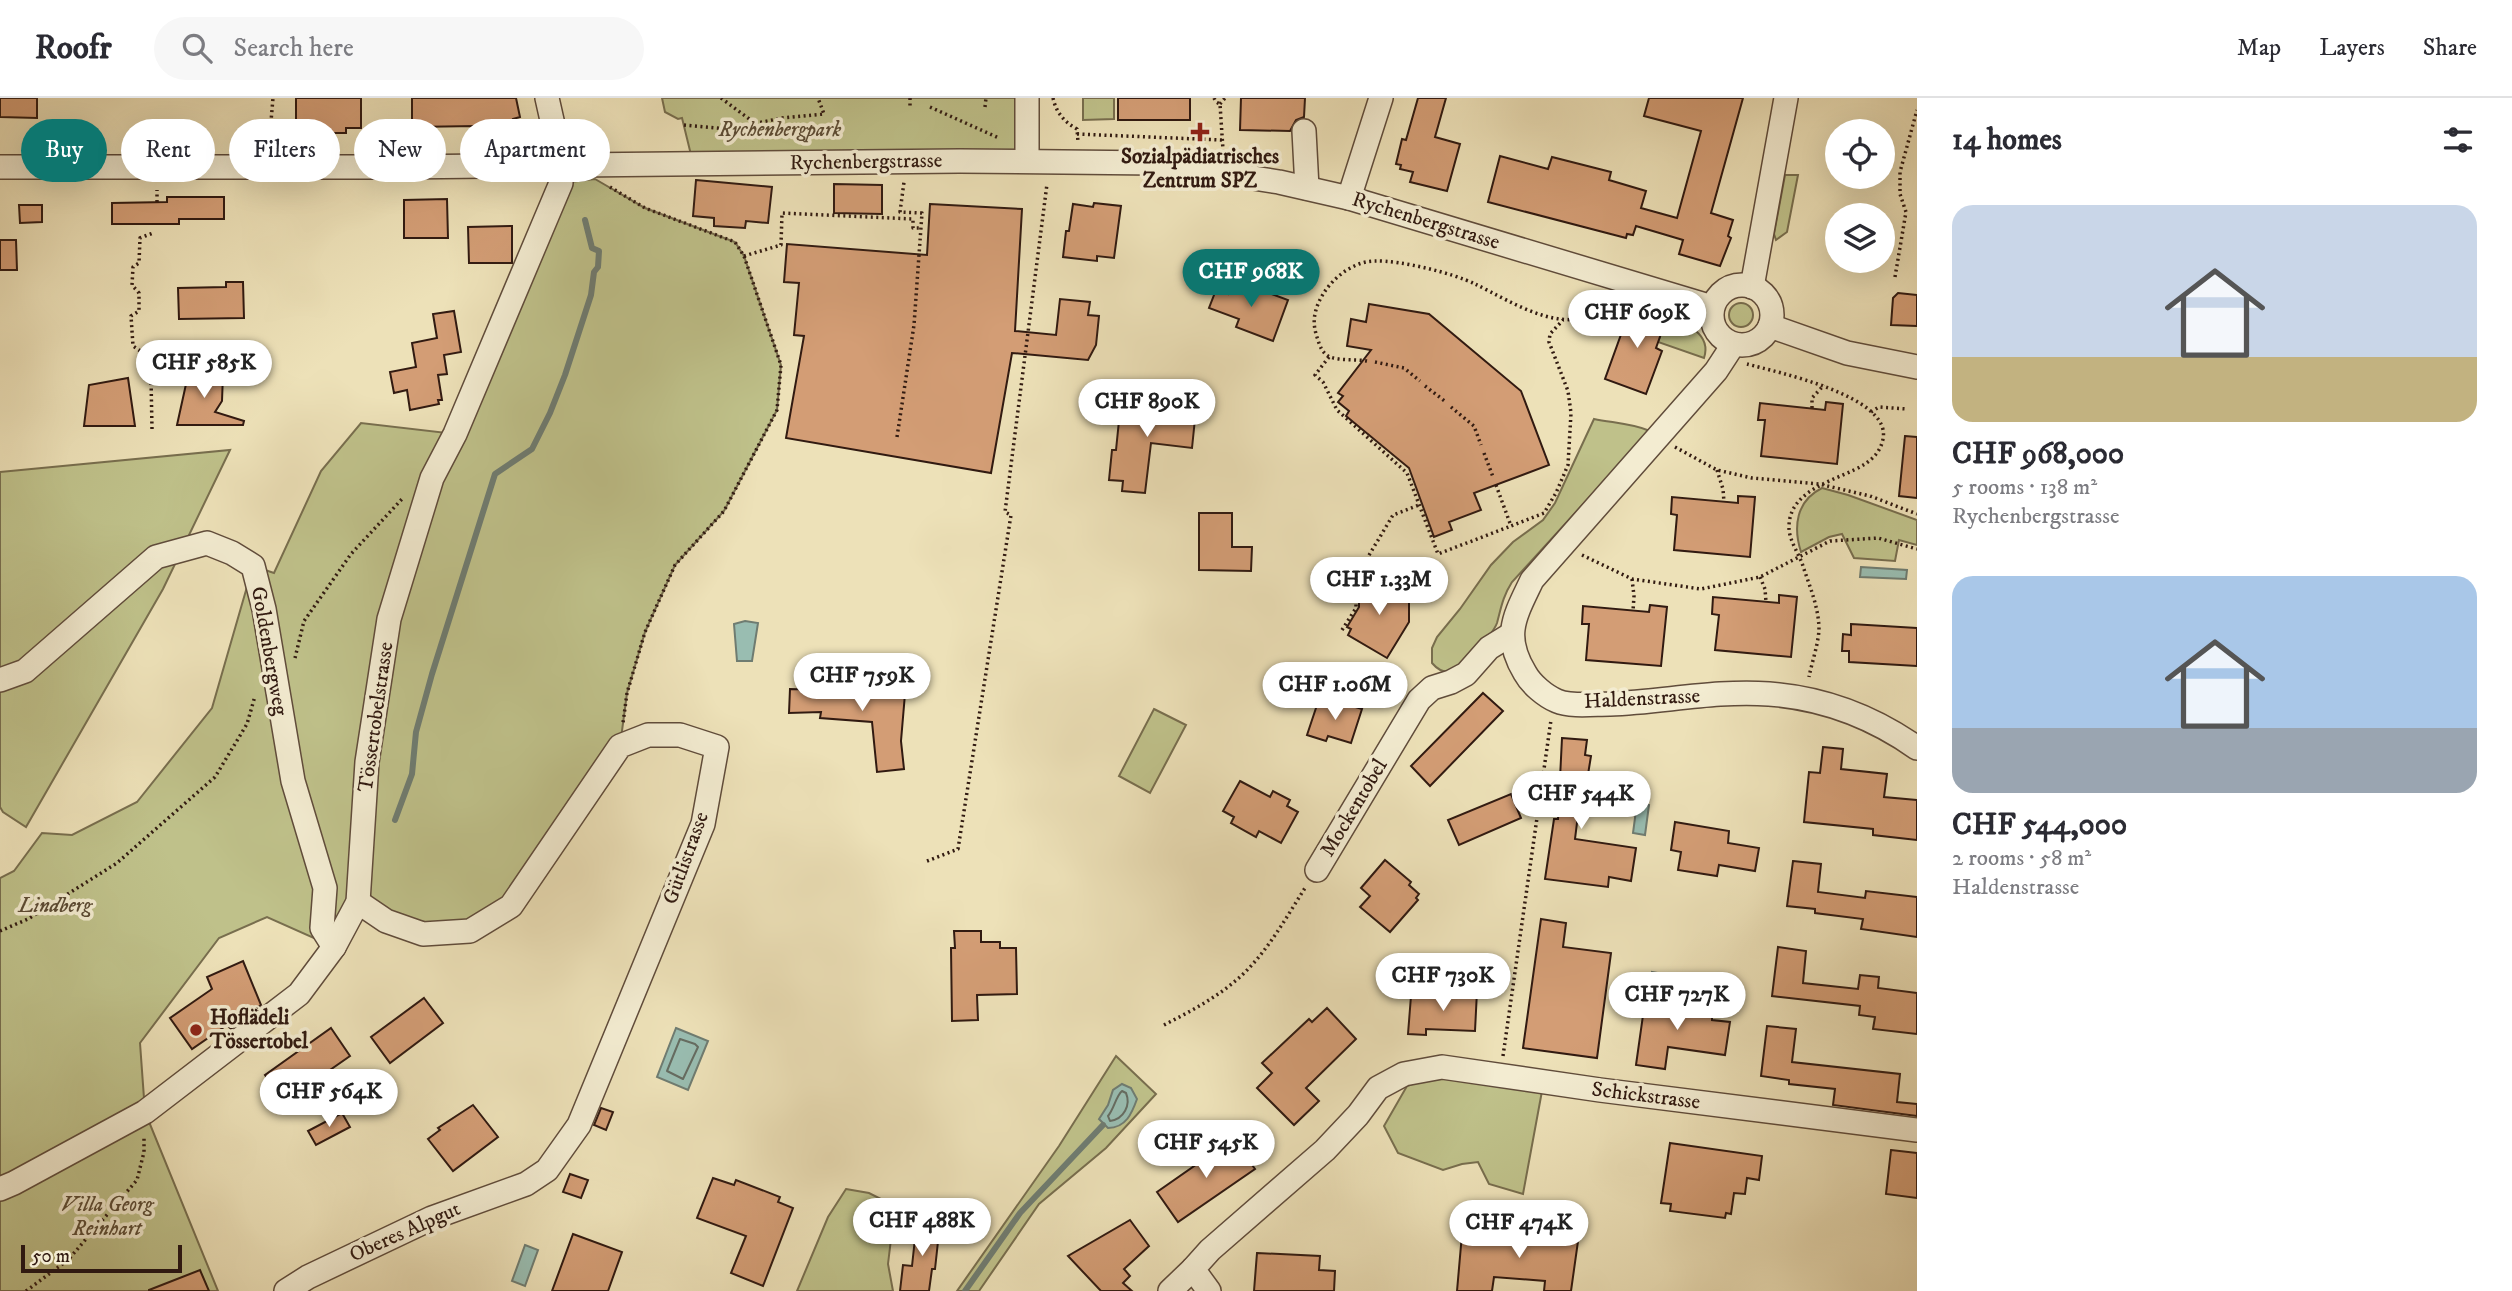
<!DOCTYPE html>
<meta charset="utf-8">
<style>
body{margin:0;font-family:"IM FELL DW Pica",serif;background:#f7f7f7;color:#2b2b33;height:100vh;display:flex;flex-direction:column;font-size:26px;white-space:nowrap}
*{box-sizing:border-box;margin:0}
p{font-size:23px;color:#7c7c81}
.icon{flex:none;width:38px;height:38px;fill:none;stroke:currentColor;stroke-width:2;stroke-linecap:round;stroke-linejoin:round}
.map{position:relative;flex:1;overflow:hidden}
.details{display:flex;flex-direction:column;background:#fff;width:595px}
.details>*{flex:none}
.guide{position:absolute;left:21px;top:21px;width:665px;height:63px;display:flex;gap:14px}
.fabs{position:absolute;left:1825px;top:21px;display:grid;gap:14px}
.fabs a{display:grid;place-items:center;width:70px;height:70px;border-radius:50%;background:#fff;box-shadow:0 7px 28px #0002;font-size:35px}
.scale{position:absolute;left:21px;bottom:18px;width:161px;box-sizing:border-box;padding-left:7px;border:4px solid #311a11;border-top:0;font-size:19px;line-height:24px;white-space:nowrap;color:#311a11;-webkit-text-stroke:5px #f3ecd1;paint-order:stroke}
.price{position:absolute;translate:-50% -60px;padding:0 16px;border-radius:24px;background:#fff;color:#222;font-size:23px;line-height:46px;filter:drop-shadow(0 2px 4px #0008)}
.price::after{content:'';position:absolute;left:50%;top:42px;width:21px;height:16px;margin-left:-10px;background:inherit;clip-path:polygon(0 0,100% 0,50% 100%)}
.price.selected{background:#0f766e;color:#fff}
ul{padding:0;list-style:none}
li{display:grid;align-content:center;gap:14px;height:371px;padding:0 35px}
li span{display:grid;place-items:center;height:217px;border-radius:21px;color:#555}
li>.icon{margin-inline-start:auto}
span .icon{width:126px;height:126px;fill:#fffc;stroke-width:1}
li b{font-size:30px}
h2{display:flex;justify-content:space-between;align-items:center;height:84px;padding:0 35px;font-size:30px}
.chip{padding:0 24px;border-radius:32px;background:#fff;box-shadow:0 7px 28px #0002;font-size:24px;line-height:63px}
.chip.selected{background:#0f766e;color:#fff}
header{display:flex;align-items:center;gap:42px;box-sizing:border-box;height:98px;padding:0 35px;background:#fff;border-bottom:2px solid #e1e1e2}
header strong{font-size:33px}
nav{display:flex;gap:38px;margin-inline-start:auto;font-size:24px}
.search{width:490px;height:63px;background:#f7f7f7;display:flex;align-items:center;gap:18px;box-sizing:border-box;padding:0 24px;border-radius:38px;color:#7c7c81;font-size:26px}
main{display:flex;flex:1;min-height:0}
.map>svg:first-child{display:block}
.green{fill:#bfc18a;stroke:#786e4e;stroke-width:2}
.water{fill:#99bdb1;stroke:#6f7c71;stroke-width:2}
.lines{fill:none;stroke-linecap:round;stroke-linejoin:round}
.shore{stroke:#656c61;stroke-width:2}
.stream{stroke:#6f7c71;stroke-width:6}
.building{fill:#d39d75;stroke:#311a11;stroke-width:2}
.minor-casing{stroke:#604c3b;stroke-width:26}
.path{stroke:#311a11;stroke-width:3.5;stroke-dasharray:2 3.5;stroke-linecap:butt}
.minor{stroke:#f3ecd1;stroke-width:23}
.poi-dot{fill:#8f2418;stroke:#f3ecd1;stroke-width:2.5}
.labels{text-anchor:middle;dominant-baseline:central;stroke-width:7;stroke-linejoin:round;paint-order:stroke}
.park-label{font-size:21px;font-style:italic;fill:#5c4c35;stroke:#f3ecd1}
.poi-label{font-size:21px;font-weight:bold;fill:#311a11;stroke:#f3ecd1}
.street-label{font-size:21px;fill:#311a11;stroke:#f3ecd1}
</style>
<header>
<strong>Roofr</strong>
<div class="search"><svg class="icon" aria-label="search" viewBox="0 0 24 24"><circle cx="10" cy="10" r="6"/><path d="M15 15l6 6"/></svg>Search here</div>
<nav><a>Map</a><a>Layers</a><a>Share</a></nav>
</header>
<main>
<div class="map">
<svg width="1917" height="1193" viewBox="0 0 1917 1193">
<rect width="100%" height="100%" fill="#ede1b8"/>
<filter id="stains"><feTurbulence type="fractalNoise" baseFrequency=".00286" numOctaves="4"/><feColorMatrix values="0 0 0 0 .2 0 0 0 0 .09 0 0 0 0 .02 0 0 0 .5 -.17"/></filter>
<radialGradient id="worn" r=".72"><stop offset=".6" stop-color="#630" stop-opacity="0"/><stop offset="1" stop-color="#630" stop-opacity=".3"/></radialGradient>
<g class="green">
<polygon points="662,0 1027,0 1027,63 693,65 682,20 678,21 665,14"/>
<polygon points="1083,0 1114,0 1114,21 1083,22"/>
<polygon points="1785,77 1798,77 1787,134 1776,142 1774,136"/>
<polygon points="595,81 645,110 735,144 744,158 781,267 777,312 724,413 675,467 645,534 627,595 620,648 511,808 423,836 359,804 334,849 267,819 219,840 140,945 145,1014 218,1193 0,1193 0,780 14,773 42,735 72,737 137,704 212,610 253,468 274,475 321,373 361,325 455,336 561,85"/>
<circle cx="1741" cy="217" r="12"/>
<path d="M1667,219C1686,225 1712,236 1704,260L1658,244Z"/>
<path d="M1594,321C1613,325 1631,325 1650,333L1512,484C1503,498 1501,510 1497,525C1493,536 1462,571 1452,574C1444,575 1437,571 1432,565V550L1437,539L1460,511L1491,467L1513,444L1543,422L1555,405Z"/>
<polygon points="230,352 163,491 26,729 3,714 0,709 0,374"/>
<path d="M1822,390L1848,397L1917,422V447L1899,442L1895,463L1854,460L1842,436L1829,439L1801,454C1793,429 1796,403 1822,390Z"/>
<polygon points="1154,611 1186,627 1150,695 1119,678"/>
<polygon points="1116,958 1156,996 1106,1050 1039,1106 979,1193 957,1193 1059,1048"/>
<polygon points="1450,980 1542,993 1523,1096 1489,1086 1478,1064 1462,1066 1443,1072 1398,1055 1384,1028 1407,988 1420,983"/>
<polygon points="846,1091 869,1095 895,1108 888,1166 893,1193 797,1193 828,1119"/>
</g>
<g class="water">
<polygon points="1861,469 1907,472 1906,481 1860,479"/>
<polygon points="745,523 758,525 752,563 737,563 734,526"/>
<polygon points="1637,705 1649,707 1645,737 1633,735"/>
<polygon points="1652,874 1675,878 1673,888 1659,886 1658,892 1649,891"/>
<polygon points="676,930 708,943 688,992 657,979"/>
<path d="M1122,986L1131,990L1137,1001C1132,1015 1126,1030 1108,1030L1099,1021L1108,1007L1113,992Z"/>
<polygon points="525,1147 538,1152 525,1188 512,1183"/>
</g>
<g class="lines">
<g class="shore">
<polygon points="680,941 695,946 698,949 683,981 667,973"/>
<path d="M1122,993L1126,995C1131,1007 1124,1021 1110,1023L1108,1018C1114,1011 1116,998 1122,993Z"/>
</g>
<g class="stream">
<polyline points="395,722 412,676 416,634 432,576 495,376 532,351 550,315 565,277 591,197 594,174 598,169 599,153 592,150 585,122"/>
<polyline points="965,1193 1020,1115 1103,1027"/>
</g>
</g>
<g class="building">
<polygon points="0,0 37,0 37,20 0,19"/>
<polygon points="296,0 361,0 361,30 346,30 346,35 311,35 311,31 296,31"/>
<polygon points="412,0 516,0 520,19 513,21 514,29 479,38 476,28 412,29"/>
<rect x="1118" y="0" width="72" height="22"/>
<polygon points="1241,0 1305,0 1304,19 1296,22 1290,33 1240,32"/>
<polygon points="1418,0 1446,0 1435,39 1460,46 1447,93 1410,84 1413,74 1400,71 1401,67 1396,66 1402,41 1406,42"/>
<polygon points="1649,0 1743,0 1711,115 1733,122 1728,138 1731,140 1720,168 1679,156 1683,142 1636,128 1633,137 1627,136 1626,140 1488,104 1500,58 1548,71 1552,59 1611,74 1609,82 1646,93 1641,110 1677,120 1701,33 1644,18"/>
<polygon points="696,82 772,89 768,125 746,123 745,130 714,128 714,120 693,118"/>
<polygon points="834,86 882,87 882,116 834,115"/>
<polygon points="167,99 224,99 224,121 179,121 179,126 112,126 112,105 167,104"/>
<polygon points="447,101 448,140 404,140 404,102"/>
<polygon points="1094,105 1121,108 1114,160 1097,158 1097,163 1063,159 1066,133 1069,133 1073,106 1093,109"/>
<polygon points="930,106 1022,111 1015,233 1056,237 1060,201 1090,204 1088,217 1099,218 1096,247 1088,262 1012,255 991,375 786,340 804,238 794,237 799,185 784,184 787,146 927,157"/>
<polygon points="19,107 42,107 42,124 20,125"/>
<polygon points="512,128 512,165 469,165 468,129"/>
<polygon points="0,142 16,142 17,172 0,172"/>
<polygon points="1234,182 1288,202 1273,243 1236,229 1239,221 1209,210 1216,192 1228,196"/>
<polygon points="226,184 243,184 244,220 179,221 178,190 226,189"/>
<polygon points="1898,195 1917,197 1917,228 1891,227 1893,200"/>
<polygon points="1369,206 1429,216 1521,293 1549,367 1474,395 1481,412 1449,424 1452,432 1434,439 1409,370 1346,318 1349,313 1338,304 1343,298 1338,295 1371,252 1347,248 1351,221 1366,224"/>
<polygon points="1632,206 1667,219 1656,250 1662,253 1646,296 1605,281"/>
<polygon points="454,213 461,254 444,257 447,276 438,277 442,302 438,302 439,306 410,312 407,292 394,295 390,274 416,269 412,245 437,240 433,216"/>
<polygon points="190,268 223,276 222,303 215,314 244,323 243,327 177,327"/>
<polygon points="128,280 135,328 84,328 89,287"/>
<polygon points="1121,303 1196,311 1192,350 1151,345 1145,395 1122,393 1123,383 1109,382 1112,352 1116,352"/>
<polygon points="1826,304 1843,306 1837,366 1761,358 1765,322 1758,322 1760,305 1825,312"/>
<polygon points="1905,338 1917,339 1917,400 1899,398"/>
<polygon points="1738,398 1755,399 1750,459 1674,452 1677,417 1671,416 1672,399 1738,405"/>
<polygon points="1199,415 1232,415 1232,449 1252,449 1251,473 1199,472"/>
<polygon points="1365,481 1391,481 1391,501 1409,502 1409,524 1387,560 1348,537 1351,531 1347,529 1359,509 1359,496 1364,495"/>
<polygon points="1779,497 1797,499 1791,559 1715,552 1719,517 1712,516 1713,499 1779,505"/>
<polygon points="1650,507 1667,509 1661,568 1586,562 1589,526 1582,526 1583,508 1649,514"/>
<polygon points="1851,526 1917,530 1917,568 1849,564 1849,553 1842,553 1843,536 1851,537"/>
<polygon points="825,582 876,586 876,582 906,584 901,643 904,671 877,674 872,624 820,620 821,614 789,615 790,591 824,592"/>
<polygon points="1483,595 1503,613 1430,688 1411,668"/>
<polygon points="1318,604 1337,610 1339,604 1362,611 1351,645 1328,638 1326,643 1307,637"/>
<polygon points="1562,640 1587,642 1585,657 1591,658 1584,701 1580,701 1575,741 1636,750 1631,783 1609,779 1608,789 1545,781 1554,721 1558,721"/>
<polygon points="1823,649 1843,651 1841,671 1887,676 1884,699 1917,702 1917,742 1873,737 1873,731 1804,724 1809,674 1820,675"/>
<polygon points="1240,683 1270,699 1273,693 1290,702 1287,708 1298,714 1281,745 1259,733 1256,739 1231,725 1234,719 1223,713"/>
<polygon points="1511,696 1521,720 1459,747 1448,722"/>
<polygon points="1675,724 1729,733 1728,745 1759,750 1755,773 1719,767 1717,778 1678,772 1681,754 1671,752"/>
<polygon points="1385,762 1411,784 1409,787 1419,796 1416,800 1418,802 1390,834 1360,809 1370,798 1361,790"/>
<polygon points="1793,763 1821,766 1818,794 1865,800 1866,793 1917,799 1917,839 1861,831 1863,821 1815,815 1815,811 1787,808"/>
<polygon points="1541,821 1566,825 1563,849 1611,855 1597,960 1523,950"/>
<polygon points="954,833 981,833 981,844 1000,844 1000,850 1016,850 1017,896 977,897 978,922 952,923 951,850 955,850"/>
<polygon points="1778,849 1806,853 1803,885 1858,891 1860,877 1879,879 1878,890 1917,895 1917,936 1873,931 1875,919 1859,917 1860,908 1772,898"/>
<polygon points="243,863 261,907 231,931 227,927 192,951 170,920 212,891 207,879"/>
<polygon points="1460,892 1477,893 1475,933 1426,931 1426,937 1408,936 1411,898 1443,900 1443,895 1460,896"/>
<polygon points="1646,896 1674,900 1673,910 1712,916 1712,922 1730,924 1725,957 1668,949 1665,971 1636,967"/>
<polygon points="424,900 443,925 390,965 371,939"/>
<polygon points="1327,910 1356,941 1306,990 1319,1003 1294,1027 1257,990 1272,975 1262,965 1309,921 1312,924"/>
<polygon points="1767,928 1796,931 1792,964 1900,976 1897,1004 1917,1006 1917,1018 1833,1007 1835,991 1789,986 1789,982 1761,978"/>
<polygon points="331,930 350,958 284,1004 265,977"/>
<polygon points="473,1007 498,1039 453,1073 428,1041 440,1032 438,1030"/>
<polygon points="601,1010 613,1014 606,1032 594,1027"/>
<polygon points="342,1015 350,1029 316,1047 308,1033"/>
<polygon points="1233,1041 1255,1071 1178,1124 1157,1094"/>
<polygon points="1670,1045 1762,1058 1759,1082 1747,1080 1745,1096 1734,1095 1731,1116 1726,1115 1725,1120 1670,1113 1671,1106 1661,1105"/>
<polygon points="1891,1052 1917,1055 1917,1100 1886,1096"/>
<polygon points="570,1076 588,1082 581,1100 563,1094"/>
<polygon points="713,1080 734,1087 736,1082 780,1099 778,1104 793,1110 763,1188 731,1175 746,1138 697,1120"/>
<polygon points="917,1122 940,1125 935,1171 932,1171 929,1193 900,1193 903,1167 912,1168"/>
<polygon points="1130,1122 1149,1148 1124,1171 1130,1178 1123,1185 1132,1193 1101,1193 1068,1158"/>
<polygon points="1553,1125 1580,1129 1571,1193 1544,1193 1545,1183 1494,1179 1492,1193 1457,1193 1462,1136 1551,1142"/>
<polygon points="573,1136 622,1154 608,1193 552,1193"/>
<polygon points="1257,1155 1320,1158 1319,1172 1335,1173 1334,1193 1254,1193"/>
<polygon points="200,1172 209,1193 149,1193 149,1192"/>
</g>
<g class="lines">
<g class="minor-casing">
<g id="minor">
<polyline points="1027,0 1027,63"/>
<polyline points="1304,33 1307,90"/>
<polyline points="0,69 397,69 960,63 1157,65 1279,84 1349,100 1712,209"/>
<polyline points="1349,100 1381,0"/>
<circle cx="1742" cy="217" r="30"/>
<polyline points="1752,189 1786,0"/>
<polyline points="1770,228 1847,255 1917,269"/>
<path d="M1733,247L1716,273L1532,482C1515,518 1502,537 1525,575C1531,586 1545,598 1557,603C1571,609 1594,606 1610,606C1663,604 1716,592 1769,596C1823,600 1873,619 1917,650"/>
<polyline points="0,582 25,573 156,459 207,445 232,455 253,468 264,511 293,683 325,790 322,830 334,849"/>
<polyline points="1317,772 1419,602 1432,590 1451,584 1466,576 1489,550 1510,537"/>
<polyline points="0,1091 14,1085 145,1014 299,896 334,849 358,804 367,664 389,521 432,380 455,336 561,85 558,49 547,0"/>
<polyline points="286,1193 308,1179 432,1120 526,1086 547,1072 579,1027 703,726 717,649 680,637 648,637 620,648 511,808 470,833 423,836 386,823 358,804"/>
<polyline points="1170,1193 1193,1171"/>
<polyline points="1209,1193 1193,1171 1210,1152 1325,1052 1358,1017 1378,990 1404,976 1442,969 1600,992 1917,1032"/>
</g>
</g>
<g class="path">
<polyline points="721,0 756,26"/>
<polyline points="910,0 910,10"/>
<path d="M1053,0C1056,14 1064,24 1077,31L1078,44"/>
<polyline points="1214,0 1216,4 1220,6 1223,52"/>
<polyline points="1220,6 1225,0"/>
<polyline points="930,9 999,40"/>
<polyline points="985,9 986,0"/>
<polyline points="684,27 728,31 782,20 824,16 818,0"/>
<polyline points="1077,36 1222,42"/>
<polyline points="269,47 273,0"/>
<polyline points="610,89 645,110 735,144 744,158 781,267 777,312 724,413 675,467 645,534 627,595 623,625"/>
<polyline points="157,104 157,92"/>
<polyline points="744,158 781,147 782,115 913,121 913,130 920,130"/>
<polyline points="1895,179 1906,114 1900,96 1900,74 1917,12"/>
<polyline points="1329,259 1315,277 1323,284 1337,312 1407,375 1438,456 1511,428"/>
<path d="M1367,263C1356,261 1341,263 1330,259C1323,256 1320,249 1318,242C1315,234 1313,225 1315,216C1320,190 1348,163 1375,163C1399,162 1453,175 1475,186C1511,203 1578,249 1609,199"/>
<polyline points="1375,264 1404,270 1420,283"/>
<path d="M1747,266C1776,274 1892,298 1883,341C1881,352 1874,360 1865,366C1840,382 1788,390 1789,430C1789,441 1798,455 1802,465C1809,487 1819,509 1819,532C1818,547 1812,564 1809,579"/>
<polyline points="1425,288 1446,304"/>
<polyline points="1451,309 1474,328 1481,347"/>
<polyline points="1812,310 1812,300 1824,287"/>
<polyline points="1871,314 1879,309 1907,311"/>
<polyline points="152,331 151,280 143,272 142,254 133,248 131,218 139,213 139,195 132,187 133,169 139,165 140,140 153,135"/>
<polyline points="897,339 914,227 922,115 900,114 904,84"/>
<polyline points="1675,349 1717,372 1752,380 1819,386 1870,398 1917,416"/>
<polyline points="1484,355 1493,379"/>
<polyline points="1717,372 1723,391 1724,404"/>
<polyline points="1496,387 1511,428 1544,415 1556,395 1568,367 1571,315 1568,293 1549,244 1550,236 1563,222"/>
<polyline points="1582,457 1632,481 1701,491 1760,479 1830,443 1878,440 1917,451"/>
<polyline points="1760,479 1765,491 1766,504"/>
<polyline points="1632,481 1634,498 1633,513"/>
<polyline points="1342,532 1356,510 1356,479 1393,417 1419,407"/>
<polyline points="295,560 304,523 351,456 402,401"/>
<polyline points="927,763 958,751 1011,417 1005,414 1047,86"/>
<polyline points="0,833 28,821 117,765 215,679 247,626 255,598"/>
<path d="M1164,927C1191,913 1218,899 1241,878C1267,854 1286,820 1305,790"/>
<polyline points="1503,958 1551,622"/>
<polyline points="26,1193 68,1162 137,1082 144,1054 144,1040"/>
</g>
<use href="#minor" class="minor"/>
</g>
<g class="poi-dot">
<path d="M1196.5 23.5h7v7h7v7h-7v7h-7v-7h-7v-7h7z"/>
<circle cx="196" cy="932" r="7"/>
</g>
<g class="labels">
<g class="park-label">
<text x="780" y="32">Rychenbergpark</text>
<text x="55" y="808">Lindberg</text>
<text x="107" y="1107">Villa Georg<tspan x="107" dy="24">Reinhart</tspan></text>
</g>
<g class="poi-label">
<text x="1200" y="59">Sozialpädiatrisches<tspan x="1200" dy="24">Zentrum SPZ</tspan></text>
<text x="210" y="920" text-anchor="start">Hoflädeli<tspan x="210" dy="24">Tössertobel</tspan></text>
</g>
<g class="street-label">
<text transform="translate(866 64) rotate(-1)">Rychenbergstrasse</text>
<text transform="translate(1426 123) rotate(17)">Rychenbergstrasse</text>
<text transform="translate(269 553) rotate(80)">Goldenbergweg</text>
<text transform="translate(1642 601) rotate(-3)">Haldenstrasse</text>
<text transform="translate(376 619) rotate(-82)">Tössertobelstrasse</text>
<text transform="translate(1354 710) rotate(-59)">Mockentobel</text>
<text transform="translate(686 760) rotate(-70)">Gütlistrasse</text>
<text transform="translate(1646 998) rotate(7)">Schickstrasse</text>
<text transform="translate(405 1134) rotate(-24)">Oberes Alpgut</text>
</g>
</g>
<rect width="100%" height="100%" filter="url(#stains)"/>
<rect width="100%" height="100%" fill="url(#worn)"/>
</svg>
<div class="fabs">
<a><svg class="icon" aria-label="locate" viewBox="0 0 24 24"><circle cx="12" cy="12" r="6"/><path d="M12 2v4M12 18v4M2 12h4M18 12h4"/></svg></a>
<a><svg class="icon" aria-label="layers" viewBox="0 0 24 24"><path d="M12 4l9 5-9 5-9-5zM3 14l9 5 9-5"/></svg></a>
</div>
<div class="scale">50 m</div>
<b class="price selected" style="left:1251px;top:211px">CHF 968K</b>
<b class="price" style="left:1637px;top:252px">CHF 609K</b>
<b class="price" style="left:204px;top:302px">CHF 585K</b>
<b class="price" style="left:1147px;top:341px">CHF 890K</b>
<b class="price" style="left:1379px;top:519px">CHF 1.33M</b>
<b class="price" style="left:862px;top:615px">CHF 759K</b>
<b class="price" style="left:1335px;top:624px">CHF 1.06M</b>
<b class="price" style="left:1581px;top:733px">CHF 544K</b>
<b class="price" style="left:1443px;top:915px">CHF 730K</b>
<b class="price" style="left:1677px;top:934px">CHF 727K</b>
<b class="price" style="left:329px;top:1031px">CHF 564K</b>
<b class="price" style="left:1206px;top:1082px">CHF 545K</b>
<b class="price" style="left:922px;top:1160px">CHF 488K</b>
<b class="price" style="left:1519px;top:1162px">CHF 474K</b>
<div class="guide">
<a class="chip selected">Buy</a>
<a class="chip">Rent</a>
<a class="chip">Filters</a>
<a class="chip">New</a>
<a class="chip">Apartment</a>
</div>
</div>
<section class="details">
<h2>14 homes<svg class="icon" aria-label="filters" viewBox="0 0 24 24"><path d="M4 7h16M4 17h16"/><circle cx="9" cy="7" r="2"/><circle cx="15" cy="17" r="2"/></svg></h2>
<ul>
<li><span style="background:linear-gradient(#c9d6e8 70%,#c2b280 0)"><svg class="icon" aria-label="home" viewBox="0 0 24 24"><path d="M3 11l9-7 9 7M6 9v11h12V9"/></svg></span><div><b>CHF 968,000</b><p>5 rooms · 138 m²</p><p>Rychenbergstrasse</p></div></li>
<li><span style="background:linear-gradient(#a9c7e8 70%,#9aa5b1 0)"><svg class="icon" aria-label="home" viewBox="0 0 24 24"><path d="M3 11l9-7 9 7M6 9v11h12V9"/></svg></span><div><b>CHF 544,000</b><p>2 rooms · 58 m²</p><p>Haldenstrasse</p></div></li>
</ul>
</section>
</main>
